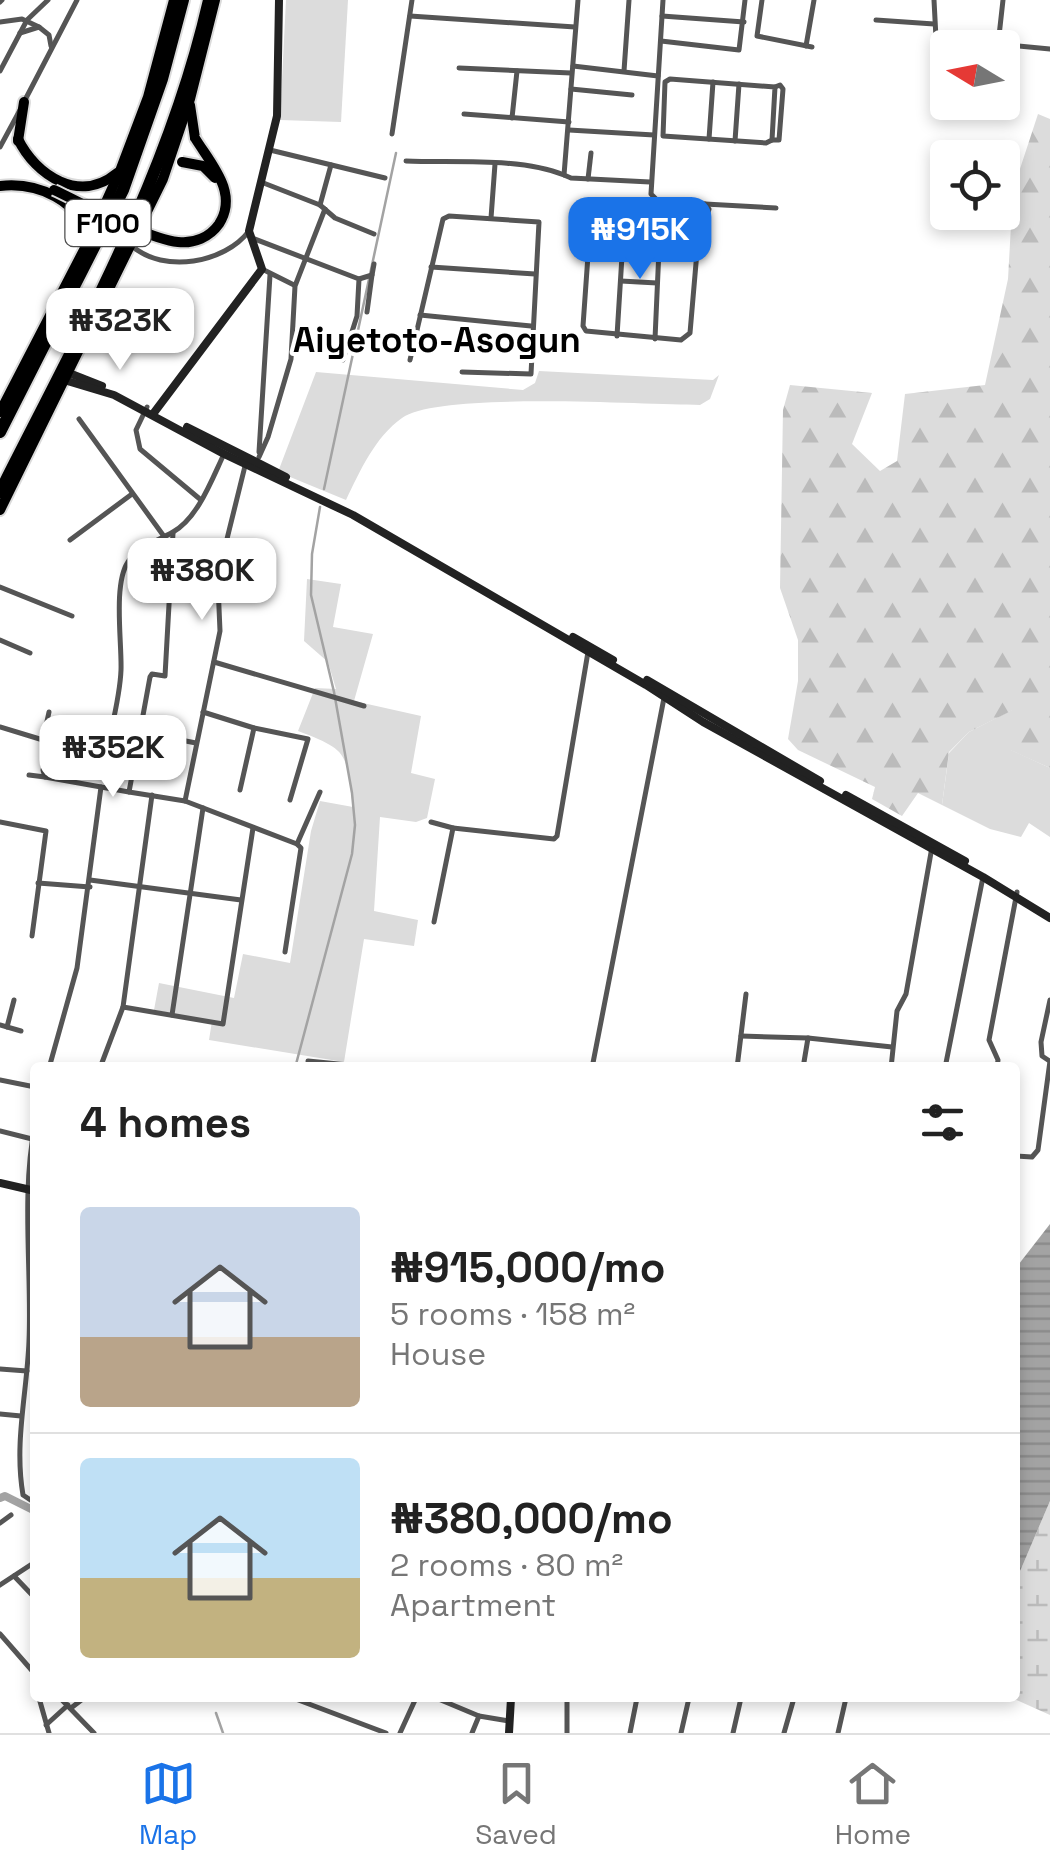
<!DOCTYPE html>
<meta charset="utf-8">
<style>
body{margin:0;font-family:"Space Grotesk",sans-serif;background:#f6f6f6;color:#222;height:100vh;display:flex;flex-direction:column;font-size:38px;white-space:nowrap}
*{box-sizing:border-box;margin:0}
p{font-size:32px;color:#767676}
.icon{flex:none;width:55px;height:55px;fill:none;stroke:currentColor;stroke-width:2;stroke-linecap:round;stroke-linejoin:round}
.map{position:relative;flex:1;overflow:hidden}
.details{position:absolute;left:30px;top:1062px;width:990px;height:640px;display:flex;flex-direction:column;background:#fff;border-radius:10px;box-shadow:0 5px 15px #0003}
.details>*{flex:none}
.needle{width:65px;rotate:280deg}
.tools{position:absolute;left:930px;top:30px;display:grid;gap:20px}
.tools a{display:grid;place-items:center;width:90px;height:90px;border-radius:10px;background:#fff;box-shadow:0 5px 15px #0003;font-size:50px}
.price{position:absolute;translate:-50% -85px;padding:0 22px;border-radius:20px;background:#fff;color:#222;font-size:32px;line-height:65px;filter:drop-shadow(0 2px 5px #0008)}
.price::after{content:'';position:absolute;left:50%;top:60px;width:30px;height:22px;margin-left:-15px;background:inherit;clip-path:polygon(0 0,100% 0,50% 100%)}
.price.current{background:#1a73e8;color:#fff}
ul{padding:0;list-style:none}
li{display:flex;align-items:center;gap:30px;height:250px;padding:0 50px}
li+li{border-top:2px solid #e0e0e0}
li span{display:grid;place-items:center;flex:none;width:280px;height:200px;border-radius:10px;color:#555}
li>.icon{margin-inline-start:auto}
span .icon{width:120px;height:120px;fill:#fffc;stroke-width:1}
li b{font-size:42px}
h2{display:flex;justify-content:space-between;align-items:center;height:120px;padding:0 50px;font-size:42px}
.tab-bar{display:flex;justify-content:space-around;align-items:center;height:140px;border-top:2px solid #e0e0e0;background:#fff;font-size:28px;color:#767676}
.tab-bar a{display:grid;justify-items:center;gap:5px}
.tab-bar .current{color:#1a73e8}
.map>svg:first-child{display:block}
.grass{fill:#dcdcdc}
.forest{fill:url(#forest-firs)}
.wetland{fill:url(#wetland-marsh)}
.water{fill:url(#water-rules)}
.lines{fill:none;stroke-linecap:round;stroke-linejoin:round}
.stream{stroke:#a3a3a3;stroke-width:2.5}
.river{stroke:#a3a3a3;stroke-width:8}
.primary-casing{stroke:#dbdbdb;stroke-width:14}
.highway-casing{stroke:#dbdbdb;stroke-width:16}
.street{stroke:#555;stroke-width:5}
.secondary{stroke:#222;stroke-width:8}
.primary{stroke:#000;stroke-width:10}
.highway{stroke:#000;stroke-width:12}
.primary-bridge-casing{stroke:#dbdbdb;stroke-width:14;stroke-linecap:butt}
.primary-bridge{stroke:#000;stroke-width:10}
.labels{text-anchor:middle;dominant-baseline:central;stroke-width:8;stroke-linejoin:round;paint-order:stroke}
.shield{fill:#fff;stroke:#4c4c4c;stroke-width:2.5}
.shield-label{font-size:28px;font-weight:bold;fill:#000}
.quarter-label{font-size:35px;font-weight:bold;fill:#000;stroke:#fff}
</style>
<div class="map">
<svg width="1050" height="1733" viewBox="0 0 1050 1733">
<defs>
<pattern id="forest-firs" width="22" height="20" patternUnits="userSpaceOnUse" patternTransform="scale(2.5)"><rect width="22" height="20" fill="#dcdcdc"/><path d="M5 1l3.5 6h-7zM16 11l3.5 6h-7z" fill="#bbb"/></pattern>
<pattern id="wetland-marsh" width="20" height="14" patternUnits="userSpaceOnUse" patternTransform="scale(2.5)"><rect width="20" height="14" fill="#dcdcdc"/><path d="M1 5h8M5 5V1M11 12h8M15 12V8" fill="none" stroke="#bbb"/></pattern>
<pattern id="water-rules" width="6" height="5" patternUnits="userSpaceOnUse" patternTransform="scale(2.5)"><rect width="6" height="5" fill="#a3a3a3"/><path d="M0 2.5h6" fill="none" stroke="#8b8b8b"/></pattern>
</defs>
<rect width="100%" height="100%" fill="#fff"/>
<g class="grass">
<polygon points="286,0 348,0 341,122 280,120"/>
<path d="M539,371L713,380L719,375L710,399L700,405C644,405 439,391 402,418C375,437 360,471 346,500L278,472L316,372L523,390L535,383Z"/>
<path d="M307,579L341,584L333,627L373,634L354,701L421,716L411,773L435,779L427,818L416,822L380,817L374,911L418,920L414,946L364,939L344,1062L209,1040L212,1021L154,1010L159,983L234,998L243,954L290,963L311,831L320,801L353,807C345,753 351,751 298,731L315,688L336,689L328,662L304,641Z"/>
<polygon points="1014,709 1011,750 1050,768 1050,837 1029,823 1021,837 990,829 942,805 949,753 969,732"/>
</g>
<polygon class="forest" points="1038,114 1050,119 1050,768 1010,750 1013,710 969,732 949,752 942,805 918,793 902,816 872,799 875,787 798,750 788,739 798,681 798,640 780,588 783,410 790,385 872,393 852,444 880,471 897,461 905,394 985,385 1008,279 1013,190"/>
<polygon class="wetland" points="1050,1501 1050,1715 1012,1698 1015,1698 1015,1583"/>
<polygon class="water" points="1050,1224 1050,1501 1015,1583 1015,1269"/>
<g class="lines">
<g class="stream">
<polyline points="324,489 396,153"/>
<polyline points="295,1068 352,854 355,825 352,793 334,692 311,595 312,554 320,507"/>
<polyline points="216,1713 223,1733"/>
</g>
<polyline class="river" points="0,1498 5,1496 35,1511"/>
<g class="primary-casing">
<g id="primary">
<polyline points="190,105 195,138"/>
<path d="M18,139C36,176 80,204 117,173"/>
<polyline points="18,141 24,102"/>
<path d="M0,186C37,182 82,200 86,241"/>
<polyline points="0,412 86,246 120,171 148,97 174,0"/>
<polyline points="0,510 163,179 190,99 215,0"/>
</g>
</g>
<g class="highway-casing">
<g id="highway">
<polyline points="0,432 123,190 162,79 183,0"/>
<path d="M0,492C80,333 169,176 209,0"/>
</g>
</g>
<g class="street">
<polyline points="578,0 564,175 571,178 650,182"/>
<path d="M663,0L651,194L657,200L705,204L709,209L705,223L693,230L698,240L690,333L681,340L586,331L583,326L590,227C612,216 667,228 693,230"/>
<polyline points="762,0 757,36 812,47"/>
<polyline points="934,0 936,38 1050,49"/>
<polyline points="0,2 2,0"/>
<polyline points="410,16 575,27"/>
<polyline points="662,16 744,22"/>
<polyline points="876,20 934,24"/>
<polyline points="0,22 22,19 39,27"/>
<polyline points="20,33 39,27 49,35 51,46"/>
<polyline points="661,41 739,50 745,0"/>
<polyline points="998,45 1003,0"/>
<polyline points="806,46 814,0"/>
<polyline points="573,66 658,76"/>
<polyline points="459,68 571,73"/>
<polyline points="0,71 27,20 48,0"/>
<polyline points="624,71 629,0"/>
<polygon points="670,79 775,87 772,140 766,143 663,136 665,82"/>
<polyline points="571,89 632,95"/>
<polyline points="25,100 77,0"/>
<polyline points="464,114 569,122"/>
<polyline points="512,118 517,71"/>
<polyline points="569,130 654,135"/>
<polyline points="392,134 412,0"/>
<polyline points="709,139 713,82"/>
<polyline points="772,140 779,140 783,89 780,85 775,87"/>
<polyline points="735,141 739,84"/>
<polyline points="0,147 20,110"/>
<polyline points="270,150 385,178"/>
<path d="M406,161C453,163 520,157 564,175"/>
<polyline points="588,179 591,153"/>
<polyline points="261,182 320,205 335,218 374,234"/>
<polyline points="705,204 776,208"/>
<polyline points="320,205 331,165"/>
<polyline points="491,218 495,164"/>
<polyline points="252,238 359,279 357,316 343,360"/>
<path d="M132,246C164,274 225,263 249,231"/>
<polyline points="431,267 535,274"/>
<polyline points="262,269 294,285"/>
<polyline points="359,279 372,275 374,264"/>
<polyline points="621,281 657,283"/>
<polyline points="367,312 372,275"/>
<polyline points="420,315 531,326"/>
<polyline points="617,336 624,224"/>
<polyline points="655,339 660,227"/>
<polyline points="410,360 443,219 449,216 539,222 531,374 462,372"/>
<polyline points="147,407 136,430 140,449 201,500"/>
<polyline points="79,419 163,535"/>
<polyline points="259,452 270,275"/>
<polyline points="259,457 268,437 291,359 295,286 325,209"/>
<polyline points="173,533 165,676 152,674 150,677 129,792 185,801 297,844"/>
<polyline points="70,540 132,494"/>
<polyline points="171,572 218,585"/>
<polyline points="0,587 72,616"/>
<polyline points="0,640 30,653"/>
<polyline points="214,662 364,706"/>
<polyline points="49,712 43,740 49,746 43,770 45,777 101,787"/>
<polyline points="203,712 254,728 308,739 290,800"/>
<polyline points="0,727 43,740"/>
<polyline points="140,732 196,743"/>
<path d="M106,755C111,728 120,698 121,670C122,643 113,584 128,562C137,546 158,541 173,532C198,518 212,479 224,454"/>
<polyline points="29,775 45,777"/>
<polyline points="240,790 254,728"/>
<polyline points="185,801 220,631 218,585 224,551 246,462"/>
<polyline points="0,822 46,831 32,936"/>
<polyline points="431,822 453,828"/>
<polyline points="90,880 241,900"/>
<polyline points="38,883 90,887"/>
<polyline points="434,922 453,828 554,839 557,836 588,652"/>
<polyline points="285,952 301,848 297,844 320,792"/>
<polyline points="123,1007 223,1024 253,828"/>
<polyline points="172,1015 203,808"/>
<polyline points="0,1025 21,1031"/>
<polyline points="7,1027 14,1000"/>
<polyline points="741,1036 808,1038 892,1047"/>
<polyline points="1048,1060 1042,1056 1041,1042 1050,1000"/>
<polyline points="308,1061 379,1068"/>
<polyline points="49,1068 77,968 101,787 129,792"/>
<polyline points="100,1068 123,1007 152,795"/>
<polyline points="152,1068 156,1065 177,1068"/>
<polyline points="592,1068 664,698"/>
<polyline points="737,1068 746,994"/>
<polyline points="803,1068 808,1038"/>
<polyline points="891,1068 897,1011 906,994 932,847"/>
<polyline points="945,1068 983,877"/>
<polyline points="997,1068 998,1060 989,1040 1017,892"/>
<polyline points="0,1080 35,1087"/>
<path d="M35,1125C21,1194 32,1272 29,1341C27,1393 14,1443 23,1495L35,1503"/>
<polyline points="0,1131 32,1139"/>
<polyline points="1015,1156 1032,1157 1038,1150 1050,1061"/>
<polyline points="0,1369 27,1371"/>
<polyline points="0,1414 21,1416"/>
<polyline points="0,1523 11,1515"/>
<polyline points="14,1576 35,1598"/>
<polyline points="0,1585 35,1562"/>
<polyline points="0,1634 35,1674"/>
<polyline points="39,1698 49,1733"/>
<polyline points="60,1698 94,1733"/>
<polyline points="293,1698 386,1733"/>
<polyline points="436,1698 479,1716 509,1721"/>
<polyline points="71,1708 84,1698"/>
<polyline points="46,1725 68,1705"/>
<polyline points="400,1733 416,1698"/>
<polyline points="472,1733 479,1716"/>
<polyline points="567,1733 567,1698"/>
<polyline points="630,1733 637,1698"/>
<polyline points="681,1733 689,1698"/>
<polyline points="733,1733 741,1698"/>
<polyline points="784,1733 794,1698"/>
<polyline points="838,1733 846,1698"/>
</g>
<g class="secondary">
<polyline points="69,373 102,386"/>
<polyline points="64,380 114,395 224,454 353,515 646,685 703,722 983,877 1050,918"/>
<polyline points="153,414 262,269 249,231 277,116 279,0"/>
<polyline points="187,427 286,477"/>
<polyline points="573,637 613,660"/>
<polyline points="647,680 820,781"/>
<polyline points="846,795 965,861"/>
<polyline points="0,1183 35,1191"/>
<polyline points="509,1733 511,1698"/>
</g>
<use href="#primary" class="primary"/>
<use href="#highway" class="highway"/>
<g class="primary-bridge-casing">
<g id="primary-bridge">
<polyline points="182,162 203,166 215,178"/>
<path d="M54,190C84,204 148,239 178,242C194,244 210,237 219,224C239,193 211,164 195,138"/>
</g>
</g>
<use href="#primary-bridge" class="primary-bridge"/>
</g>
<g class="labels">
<rect class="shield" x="65.5" y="200" width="85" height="46" rx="8"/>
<g class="shield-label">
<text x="108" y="223">F100</text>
</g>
<g class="quarter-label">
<text x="437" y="340">Aiyetoto-Asogun</text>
</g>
</g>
</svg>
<div class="tools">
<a><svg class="needle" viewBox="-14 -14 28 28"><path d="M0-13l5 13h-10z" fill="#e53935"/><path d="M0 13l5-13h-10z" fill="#767676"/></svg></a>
<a><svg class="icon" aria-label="locate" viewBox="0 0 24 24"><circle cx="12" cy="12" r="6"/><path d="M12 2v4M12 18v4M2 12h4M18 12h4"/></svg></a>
</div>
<b class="price current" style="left:640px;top:282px">₦915K</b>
<b class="price" style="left:120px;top:373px">₦323K</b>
<b class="price" style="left:202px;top:623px">₦380K</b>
<b class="price" style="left:113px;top:800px">₦352K</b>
<section class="details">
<h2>4 homes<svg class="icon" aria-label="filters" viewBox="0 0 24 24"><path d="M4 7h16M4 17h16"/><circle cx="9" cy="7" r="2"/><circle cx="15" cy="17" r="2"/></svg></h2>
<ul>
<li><span style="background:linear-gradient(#c9d6e8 65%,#b9a48a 0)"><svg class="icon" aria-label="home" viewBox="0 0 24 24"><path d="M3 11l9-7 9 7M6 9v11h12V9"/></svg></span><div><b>₦915,000/mo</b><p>5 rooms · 158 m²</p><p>House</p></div></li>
<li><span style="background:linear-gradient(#bfe0f5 60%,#c2b280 0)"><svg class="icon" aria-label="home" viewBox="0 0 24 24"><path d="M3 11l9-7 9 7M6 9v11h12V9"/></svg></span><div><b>₦380,000/mo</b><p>2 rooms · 80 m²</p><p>Apartment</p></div></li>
</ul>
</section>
</div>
<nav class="tab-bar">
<a class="current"><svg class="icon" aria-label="map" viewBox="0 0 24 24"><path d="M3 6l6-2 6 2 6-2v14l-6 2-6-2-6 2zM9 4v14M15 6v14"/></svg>Map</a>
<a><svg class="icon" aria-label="saved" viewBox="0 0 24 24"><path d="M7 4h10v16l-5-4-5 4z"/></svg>Saved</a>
<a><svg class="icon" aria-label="home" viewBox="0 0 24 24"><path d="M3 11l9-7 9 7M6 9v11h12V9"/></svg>Home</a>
</nav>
